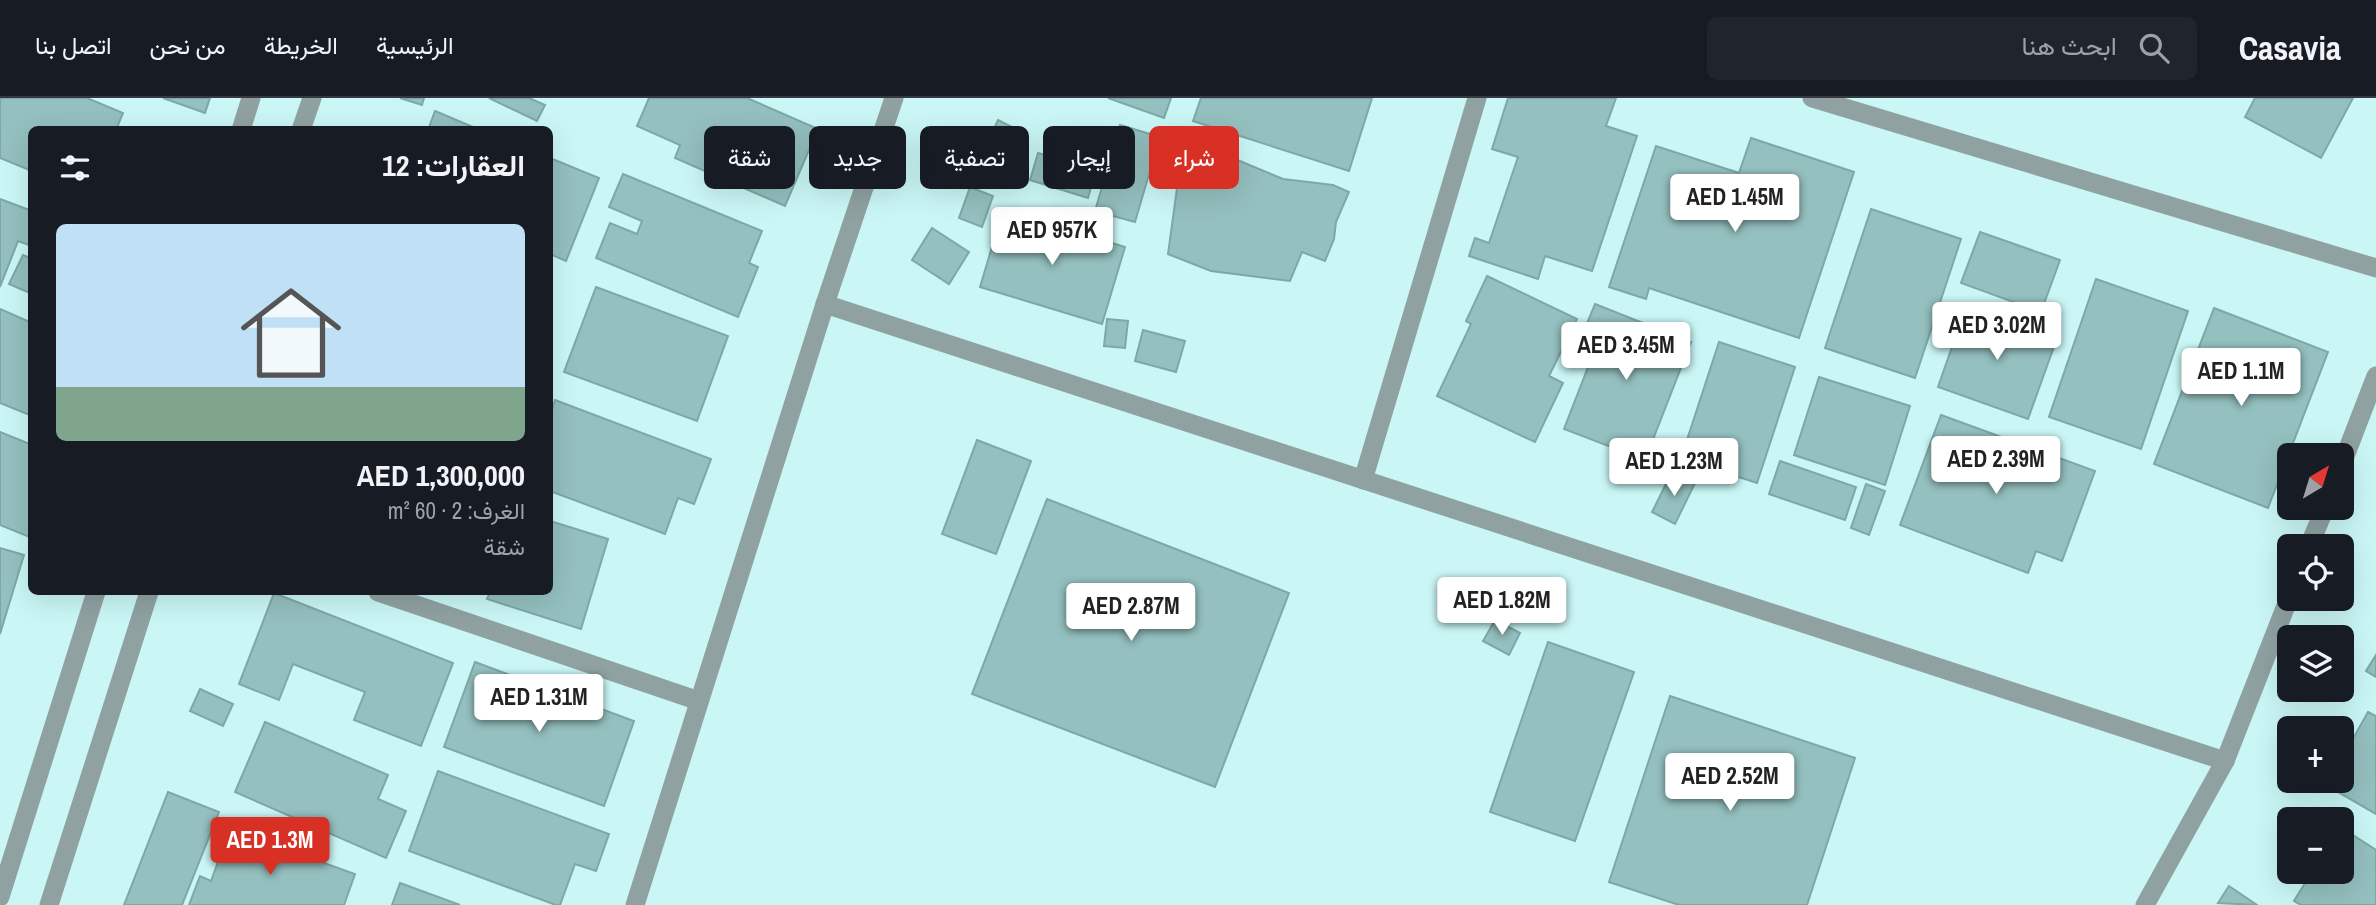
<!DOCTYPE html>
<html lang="ar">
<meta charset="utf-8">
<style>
body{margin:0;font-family:"Archivo Narrow",Vazirmatn,sans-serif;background:#20242c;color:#f1f3f6;direction:rtl;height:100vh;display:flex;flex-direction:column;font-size:26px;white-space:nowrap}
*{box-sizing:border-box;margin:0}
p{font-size:23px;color:#9ea1a6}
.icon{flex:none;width:38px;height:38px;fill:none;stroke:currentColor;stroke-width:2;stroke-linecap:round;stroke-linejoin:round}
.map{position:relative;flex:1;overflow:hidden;direction:ltr}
.sheet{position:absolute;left:28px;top:28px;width:525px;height:469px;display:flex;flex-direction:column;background:#171b24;border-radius:10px;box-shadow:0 7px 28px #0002;direction:rtl}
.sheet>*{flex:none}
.guide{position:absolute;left:574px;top:28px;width:665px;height:63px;direction:rtl;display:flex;gap:14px}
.needle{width:46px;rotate:38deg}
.fabs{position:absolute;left:2277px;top:345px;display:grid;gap:14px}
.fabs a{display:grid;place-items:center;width:77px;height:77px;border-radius:10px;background:#171b24;box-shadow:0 7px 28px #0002;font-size:35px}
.price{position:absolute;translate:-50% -60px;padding:0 16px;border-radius:7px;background:#fff;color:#222;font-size:23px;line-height:46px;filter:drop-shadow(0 2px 4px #0008)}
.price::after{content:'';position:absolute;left:50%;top:42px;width:21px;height:16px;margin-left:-10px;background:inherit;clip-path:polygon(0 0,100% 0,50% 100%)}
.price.selected{background:#d93025;color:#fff}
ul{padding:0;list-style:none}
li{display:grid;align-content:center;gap:14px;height:371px;padding:0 28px}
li+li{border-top:2px solid #363941}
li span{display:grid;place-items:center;height:217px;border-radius:10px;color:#555}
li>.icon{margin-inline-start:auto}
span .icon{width:126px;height:126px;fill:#fffc;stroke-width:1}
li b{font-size:30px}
h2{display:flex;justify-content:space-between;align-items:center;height:84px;padding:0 28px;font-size:30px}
.tag{padding:0 24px;border-radius:10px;background:#171b24;box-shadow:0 7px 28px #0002;font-size:24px;line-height:63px}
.tag.selected{background:#d93025;color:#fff}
header{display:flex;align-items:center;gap:42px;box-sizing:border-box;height:98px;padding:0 35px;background:#171b24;border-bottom:2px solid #363941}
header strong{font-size:33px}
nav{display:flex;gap:38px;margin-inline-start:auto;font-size:24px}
.search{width:490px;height:63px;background:#20242c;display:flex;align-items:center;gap:18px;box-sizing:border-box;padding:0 24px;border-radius:10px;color:#9ea1a6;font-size:26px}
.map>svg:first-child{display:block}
.building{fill:#94c0bf;stroke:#7da8a7;stroke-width:2}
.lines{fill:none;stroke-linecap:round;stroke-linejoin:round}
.minor{stroke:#8fa2a1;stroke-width:19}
.tertiary{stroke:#8fa2a1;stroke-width:19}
</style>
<header>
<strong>Casavia</strong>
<div class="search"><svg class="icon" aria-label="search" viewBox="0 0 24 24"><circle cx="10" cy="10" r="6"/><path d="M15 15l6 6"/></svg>ابحث هنا</div>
<nav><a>الرئيسية</a><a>الخريطة</a><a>من نحن</a><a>اتصل بنا</a></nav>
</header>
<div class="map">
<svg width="2376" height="807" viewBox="0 0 2376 807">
<rect width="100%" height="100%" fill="#caf7f6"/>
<g class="building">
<polygon points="0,0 87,0 123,15 116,32 32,32 32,73 0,60"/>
<polygon points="163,0 210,0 205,15"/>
<polygon points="400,0 424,0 422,7"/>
<polygon points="489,0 529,0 545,7 537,23"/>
<polygon points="649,0 747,0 818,31 785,108 675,60 680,47 637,28"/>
<polygon points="1108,0 1171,0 1164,20"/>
<polygon points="1201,0 1372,0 1349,73 1193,23"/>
<polygon points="1508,0 1616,0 1606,28 1637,38 1592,173 1545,158 1538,181 1469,158 1475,140 1489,145 1518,59 1492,51"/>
<polygon points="2255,0 2353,0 2321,60 2245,19"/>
<polygon points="435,13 480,32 428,32"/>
<polygon points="998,22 1020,33 1000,72 979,62"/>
<polygon points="1120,27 1160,39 1135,124 1095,113"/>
<polygon points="1751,40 1854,74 1799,240 1649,190 1646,201 1609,189 1656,48 1739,75"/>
<polygon points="1185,51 1223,56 1283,81 1333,87 1349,94 1336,124 1334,141 1325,163 1302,154 1290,183 1211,173 1168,156 1181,61"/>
<polygon points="1038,55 1096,72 1088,100 1030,82"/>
<polygon points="550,60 599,80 566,163 550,156"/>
<polygon points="623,76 762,133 749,165 758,169 738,219 596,160 610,125 637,136 642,123 609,109"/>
<polygon points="970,89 993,98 982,129 959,120"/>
<polygon points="0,101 32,113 32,148 18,143 0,189"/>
<polygon points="1871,111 1961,141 1915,280 1825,250"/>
<polygon points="1003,112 1125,149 1102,226 980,189"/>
<polygon points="932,130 969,154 949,186 912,162"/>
<polygon points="1980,134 2060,162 2041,214 1961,185"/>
<polygon points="23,157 32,161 32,196 9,186"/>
<polygon points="1487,178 1577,221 1549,278 1563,285 1535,344 1437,298 1471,226 1466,223"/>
<polygon points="2096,181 2188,213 2141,351 2049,319"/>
<polygon points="596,189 728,238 697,323 564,274"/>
<polygon points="1595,206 1691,244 1645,362 1564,331 1595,251 1579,245"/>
<polygon points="1967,206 2022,225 2020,230 2056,243 2028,321 1938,289"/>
<polygon points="2214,210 2328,254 2268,410 2154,366"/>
<polygon points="0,211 32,225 32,318 0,305"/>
<polygon points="1107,221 1128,223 1125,250 1104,248"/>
<polygon points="1143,232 1185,243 1176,274 1135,263"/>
<polygon points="1719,244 1795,269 1757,385 1681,360"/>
<polygon points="1819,279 1910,308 1885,387 1794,357"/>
<polygon points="555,302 711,361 694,406 678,400 665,436 550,393 550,318"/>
<polygon points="1941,317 2095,373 2062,463 2036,453 2028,475 1900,427"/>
<polygon points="0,334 32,347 32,440 0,427"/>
<polygon points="977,342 1031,363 996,456 942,436"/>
<polygon points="1780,363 1856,389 1845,422 1769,396"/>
<polygon points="1672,374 1695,385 1675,426 1652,414"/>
<polygon points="1866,386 1885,393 1869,437 1851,430"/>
<polygon points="1047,401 1289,495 1215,689 972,596"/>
<polygon points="550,423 608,441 581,531 487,501 490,494 550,494"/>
<polygon points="0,450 24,457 0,536"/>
<polygon points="274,495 453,565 421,648 354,622 365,594 293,566 279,602 239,586"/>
<polygon points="1495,522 1520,535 1509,557 1483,543"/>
<polygon points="1548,544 1634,574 1575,743 1490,714"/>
<polygon points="2376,557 2376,579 2366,573"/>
<polygon points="475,564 634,623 604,708 444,649"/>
<polygon points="200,591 233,606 223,628 190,613"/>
<polygon points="1670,598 1855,660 1807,807 1679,807 1609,784"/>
<polygon points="2368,614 2376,618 2376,716 2326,687 2328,682 2342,682 2342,660"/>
<polygon points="265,624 388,677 378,701 406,713 386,760 235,694"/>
<polygon points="438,673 609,736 596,773 575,766 560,807 556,807 409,753"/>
<polygon points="168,694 219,714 182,807 124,807"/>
<polygon points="2342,730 2376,752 2376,807 2301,807 2294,803 2312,774 2342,774"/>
<polygon points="230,731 355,776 344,807 189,807 200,778 211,783"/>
<polygon points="400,785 460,807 392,807"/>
<polygon points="2229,788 2257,807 2218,805"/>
</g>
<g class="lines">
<g class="minor">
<polyline points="1812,0 2376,170"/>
<polyline points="825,206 2225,663"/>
<polyline points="2342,366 2376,278"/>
<polyline points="1363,382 1477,0"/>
<polyline points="2309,448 2325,410"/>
<polyline points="378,494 699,603"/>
<polyline points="635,807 825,206 894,0"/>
<polyline points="2145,807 2225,663 2289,500"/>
</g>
<g class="tertiary">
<polyline points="241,32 251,0"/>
<polyline points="301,32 312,0"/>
<polyline points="0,799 96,494"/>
<polyline points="49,807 149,494"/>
</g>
</g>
</svg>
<div class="fabs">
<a><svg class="needle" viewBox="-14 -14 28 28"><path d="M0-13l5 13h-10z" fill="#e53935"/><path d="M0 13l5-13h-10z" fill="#9ea1a6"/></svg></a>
<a><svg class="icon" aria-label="locate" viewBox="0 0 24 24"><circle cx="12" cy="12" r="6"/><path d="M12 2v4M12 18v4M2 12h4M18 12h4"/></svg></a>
<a><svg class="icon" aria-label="layers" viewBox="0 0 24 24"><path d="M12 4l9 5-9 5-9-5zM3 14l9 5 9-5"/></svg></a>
<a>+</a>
<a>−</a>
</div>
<b class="price" style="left:1735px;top:136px">AED 1.45M</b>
<b class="price" style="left:1052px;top:169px">AED 957K</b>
<b class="price" style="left:1997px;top:264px">AED 3.02M</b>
<b class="price" style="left:1626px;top:284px">AED 3.45M</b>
<b class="price" style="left:2241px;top:310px">AED 1.1M</b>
<b class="price" style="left:1996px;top:398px">AED 2.39M</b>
<b class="price" style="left:1674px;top:400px">AED 1.23M</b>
<b class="price" style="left:1502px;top:539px">AED 1.82M</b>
<b class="price" style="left:1131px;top:545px">AED 2.87M</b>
<b class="price" style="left:539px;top:636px">AED 1.31M</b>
<b class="price" style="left:1730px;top:715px">AED 2.52M</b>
<b class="price selected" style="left:270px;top:779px">AED 1.3M</b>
<div class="guide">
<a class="tag selected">شراء</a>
<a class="tag">إيجار</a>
<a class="tag">تصفية</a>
<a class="tag">جديد</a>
<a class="tag">شقة</a>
</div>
<section class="sheet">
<h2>العقارات: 12<svg class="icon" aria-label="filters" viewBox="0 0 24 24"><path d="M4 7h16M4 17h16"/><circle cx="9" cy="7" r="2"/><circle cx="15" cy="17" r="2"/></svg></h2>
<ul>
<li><span style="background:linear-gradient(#bfe0f5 75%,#7fa58c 0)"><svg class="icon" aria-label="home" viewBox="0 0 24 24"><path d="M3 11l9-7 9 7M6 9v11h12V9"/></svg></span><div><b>AED 1,300,000</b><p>الغرف: 2 · 60 m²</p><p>شقة</p></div></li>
</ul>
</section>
</div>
